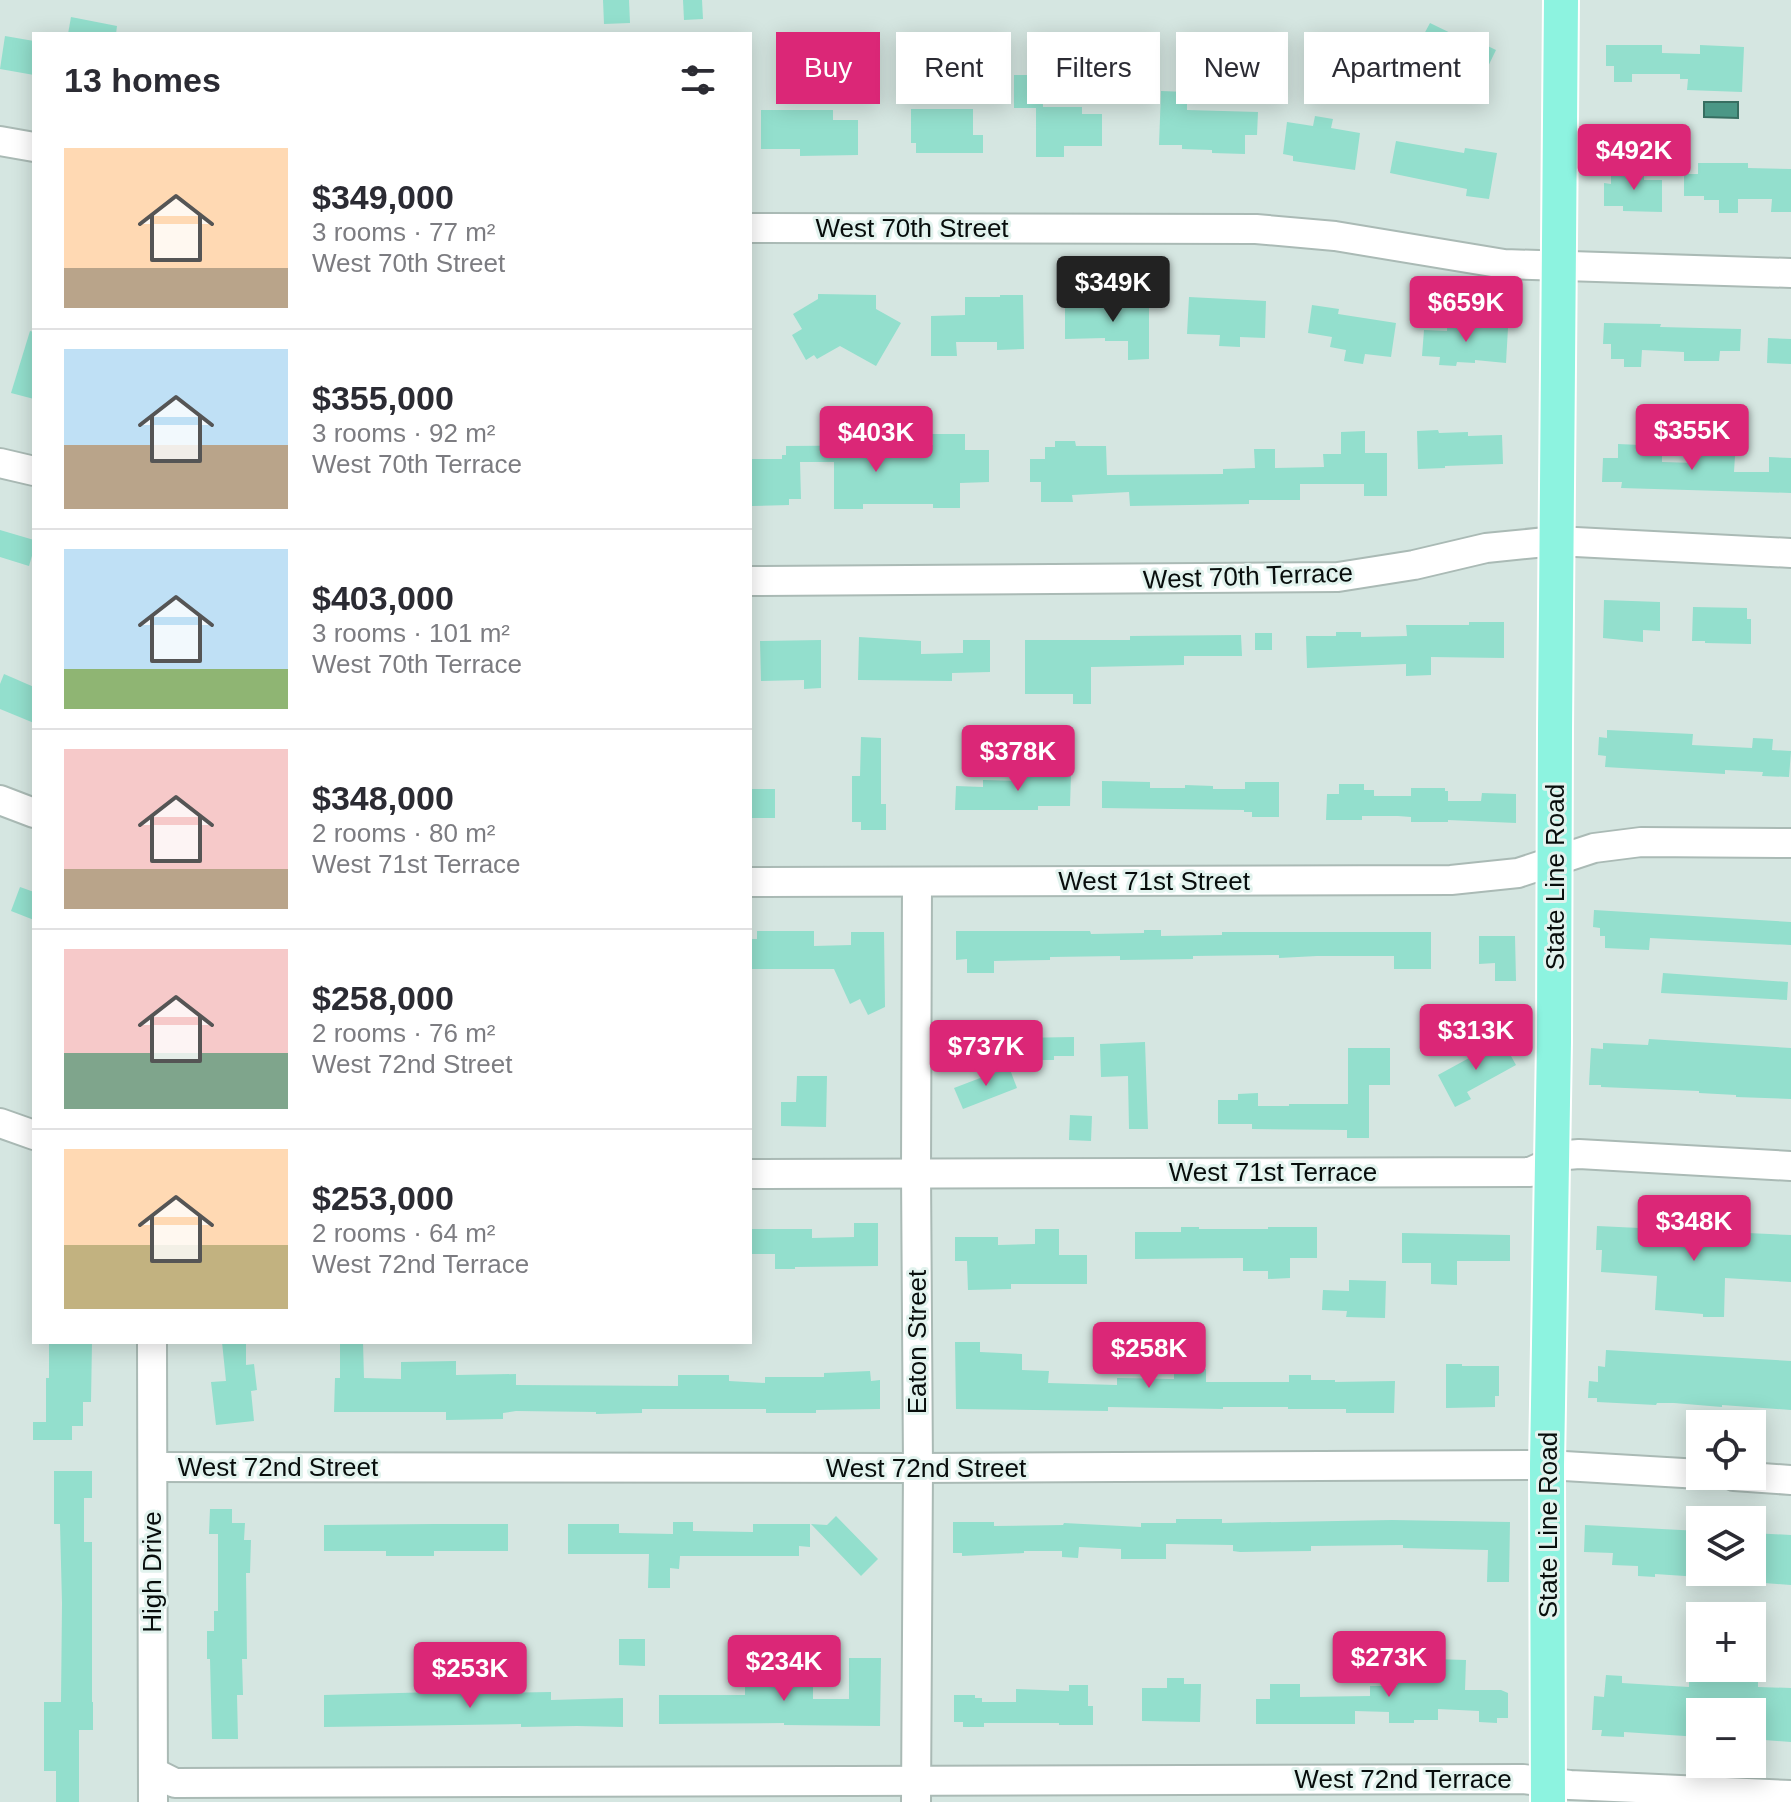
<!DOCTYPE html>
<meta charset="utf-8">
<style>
body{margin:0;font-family:Arial,sans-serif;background:#f2f2f3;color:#2b2b33;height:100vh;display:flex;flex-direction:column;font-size:30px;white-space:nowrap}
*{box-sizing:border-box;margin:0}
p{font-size:26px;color:#7c7c81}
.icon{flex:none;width:44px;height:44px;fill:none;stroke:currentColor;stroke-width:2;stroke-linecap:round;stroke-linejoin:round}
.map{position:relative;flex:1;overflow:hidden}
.sheet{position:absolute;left:32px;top:32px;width:720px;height:1312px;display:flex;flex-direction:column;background:#fff;border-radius:0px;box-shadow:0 4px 20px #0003}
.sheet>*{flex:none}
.guide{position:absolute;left:776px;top:32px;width:760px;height:72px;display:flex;gap:16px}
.buttons{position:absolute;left:1686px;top:1410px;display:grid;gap:16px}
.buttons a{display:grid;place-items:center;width:80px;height:80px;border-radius:0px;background:#fff;box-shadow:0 4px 20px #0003;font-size:40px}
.price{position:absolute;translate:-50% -68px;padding:0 18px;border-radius:8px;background:#db2777;color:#fff;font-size:26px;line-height:52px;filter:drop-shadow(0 2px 4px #0008)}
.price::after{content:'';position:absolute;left:50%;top:48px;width:24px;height:18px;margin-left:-12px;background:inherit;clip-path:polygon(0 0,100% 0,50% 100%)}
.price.current{background:#222;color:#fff}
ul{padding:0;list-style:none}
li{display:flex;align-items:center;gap:24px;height:200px;padding:0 32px}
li+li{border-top:2px solid #e1e1e2}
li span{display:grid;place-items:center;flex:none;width:224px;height:160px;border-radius:0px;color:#555}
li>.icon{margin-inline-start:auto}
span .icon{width:96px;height:96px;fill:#fffc;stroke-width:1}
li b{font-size:34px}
h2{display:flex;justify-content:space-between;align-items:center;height:96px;padding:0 32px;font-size:34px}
.pill{padding:0 28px;border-radius:0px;background:#fff;box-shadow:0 4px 20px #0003;font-size:28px;line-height:72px}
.pill.current{background:#db2777;color:#fff}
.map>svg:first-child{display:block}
.water{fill:#4b9786;stroke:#376e61;stroke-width:2}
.building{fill:#93dfcd}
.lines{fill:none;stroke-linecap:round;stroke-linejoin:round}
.minor-casing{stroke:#aabab5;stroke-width:32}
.major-casing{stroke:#fff;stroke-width:38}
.minor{stroke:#fff;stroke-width:28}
.major{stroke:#8df3e0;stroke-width:34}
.labels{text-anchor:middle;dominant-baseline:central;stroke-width:6;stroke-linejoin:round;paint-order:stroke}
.street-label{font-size:26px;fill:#080d0c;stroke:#e2f3ee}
</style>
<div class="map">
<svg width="1791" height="1802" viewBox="0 0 1791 1802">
<rect width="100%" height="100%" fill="#d5e6e1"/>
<polygon class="water" points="1704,102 1738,102 1738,118 1704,117"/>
<g class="building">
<polygon points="603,0 629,0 630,23 604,24"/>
<polygon points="683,0 702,0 703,19 684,20"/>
<polygon points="71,17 117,26 116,34 68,34"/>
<polygon points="1430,23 1467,41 1469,37 1496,50 1480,83 1415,51"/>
<polygon points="5,36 34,41 34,75 0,69"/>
<polygon points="1606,45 1662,45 1662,53 1700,54 1700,45 1744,47 1742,92 1687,90 1688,79 1680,79 1680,74 1632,74 1632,82 1614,82 1614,66 1606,66"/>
<polygon points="1014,75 1042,75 1043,107 1082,107 1082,114 1102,114 1102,146 1064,146 1064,157 1036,157 1036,108 1014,108"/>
<polygon points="1161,91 1187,92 1187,110 1258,112 1257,135 1245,135 1245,154 1212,153 1212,150 1182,149 1182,145 1159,145"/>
<polygon points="911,109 973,109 973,135 983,135 983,153 916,153 916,143 911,143"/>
<polygon points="761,110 833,110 833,120 858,120 858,155 800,156 800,149 761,149"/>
<polygon points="1315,116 1333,119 1331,128 1360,133 1355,170 1293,161 1293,156 1283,154 1287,122 1313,126"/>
<polygon points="1396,141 1464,153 1465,148 1497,153 1489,199 1466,196 1467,189 1390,173"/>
<polygon points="1698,163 1748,163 1748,168 1791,169 1791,212 1771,212 1772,199 1738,199 1738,213 1719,213 1719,200 1704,200 1704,196 1684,196 1684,174 1698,174"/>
<polygon points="1611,171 1644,172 1644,180 1662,180 1662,212 1623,211 1623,206 1604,206 1604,183 1611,184"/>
<polygon points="818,294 876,295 876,309 901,323 876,366 840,346 817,359 814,355 806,360 792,335 802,329 793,314 818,299"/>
<polygon points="1000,295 1023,295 1024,349 997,350 997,342 956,342 957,356 931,356 931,316 965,315 965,297 1000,297"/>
<polygon points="1129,295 1149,295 1149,359 1128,360 1128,341 1105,341 1105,338 1065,339 1065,307 1086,307 1086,304 1118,304 1118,301 1129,301"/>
<polygon points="1189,297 1266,301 1265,338 1240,337 1240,347 1219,346 1220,335 1187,334"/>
<polygon points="1312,305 1339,309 1338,314 1396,323 1391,357 1365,354 1363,364 1344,361 1346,350 1330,347 1332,337 1308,333"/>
<polygon points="1604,323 1661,324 1660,327 1741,329 1740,351 1720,351 1719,361 1684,361 1684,352 1642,350 1641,367 1624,367 1624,359 1611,359 1611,344 1603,344"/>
<polygon points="1447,324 1508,328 1506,363 1475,360 1475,363 1457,362 1456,366 1439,365 1440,357 1422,356 1424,330 1447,331"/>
<polygon points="30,331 34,332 34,399 11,393"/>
<polygon points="1768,338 1791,339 1791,364 1767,363"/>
<polygon points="1438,430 1439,433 1468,432 1468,436 1502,435 1503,464 1445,466 1445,468 1418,469 1417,431"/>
<polygon points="1365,431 1365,453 1387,453 1387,496 1364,496 1364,484 1300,484 1300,500 1249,500 1249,504 1130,506 1129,492 1072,495 1073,502 1041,502 1041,482 1030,482 1030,459 1045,459 1045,447 1055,447 1055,441 1075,441 1076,446 1106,446 1107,475 1223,474 1223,469 1255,468 1254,449 1275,449 1275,468 1324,467 1323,454 1341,454 1341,432"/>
<polygon points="932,434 965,434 965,450 989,450 989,482 960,483 960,508 933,508 933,504 863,504 863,509 834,509 834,462 800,462 801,499 789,499 789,505 752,506 752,502 750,502 750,459 782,459 782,455 786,455 786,446 933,445"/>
<polygon points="1618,444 1662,446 1662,462 1697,463 1698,449 1721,450 1720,455 1735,456 1734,472 1769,472 1769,457 1791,458 1791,493 1621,488 1622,482 1602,482 1603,458 1618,458"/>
<polygon points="0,530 34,540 34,549 29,566 0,557"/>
<polygon points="1604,600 1660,602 1660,631 1643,630 1643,642 1603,638"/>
<polygon points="1693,607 1747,608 1747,619 1751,619 1751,644 1705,643 1705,641 1692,641"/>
<polygon points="1469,622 1504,622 1504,658 1431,657 1431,675 1406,676 1406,664 1307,668 1306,636 1336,636 1336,632 1361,632 1361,637 1407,636 1406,625 1469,625"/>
<rect x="1255" y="633" width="17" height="17"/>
<polygon points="1241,635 1242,656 1184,656 1184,665 1091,667 1091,704 1073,704 1073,694 1025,694 1025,640 1130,640 1130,636"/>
<polygon points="859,637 921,641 921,654 963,653 963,640 990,640 990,672 952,673 952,681 858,680"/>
<polygon points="821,640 821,688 804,689 804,680 761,681 760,641"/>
<polygon points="4,674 34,687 34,723 0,709 0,684"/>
<polygon points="1607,730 1693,734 1692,745 1752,748 1753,738 1773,739 1772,750 1791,751 1789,777 1762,776 1763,772 1725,770 1725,774 1605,767 1606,756 1598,755 1599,737 1607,738"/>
<polygon points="861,737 881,738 881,804 886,804 886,830 861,830 861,822 852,822 852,776 860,776"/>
<polygon points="1043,764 1061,764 1061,775 1071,775 1070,806 1038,806 1038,810 955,810 956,786 983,787 983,780 1022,781 1022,775 1042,775"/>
<polygon points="1102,781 1150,782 1150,788 1185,788 1185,785 1213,786 1213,789 1245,789 1245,782 1279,782 1279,817 1252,817 1252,812 1244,812 1244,810 1102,808"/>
<polygon points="1339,784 1364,784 1364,790 1374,790 1374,796 1411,796 1411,788 1445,788 1445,791 1448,791 1448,801 1481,801 1482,793 1516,794 1516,823 1448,820 1448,822 1411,822 1411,817 1398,816 1362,816 1362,820 1326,820 1327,794 1339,794"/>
<rect x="750" y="789" width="25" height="29"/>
<polygon points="20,887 34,892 34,920 11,911"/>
<polygon points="1594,910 1791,922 1791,945 1650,938 1649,950 1605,948 1605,936 1600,936 1600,928 1593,927"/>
<polygon points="1144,930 1161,930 1161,936 1222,935 1222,932 1431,932 1431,969 1394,969 1394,956 1317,956 1279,958 1279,955 1193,956 1193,959 1120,960 1120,956 1050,957 1050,960 994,961 994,973 967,973 967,959 956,960 956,931 1090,931 1091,934 1144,933"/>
<polygon points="757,931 814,931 814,946 851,945 851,932 884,932 885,1007 868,1015 860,999 850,1004 834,969 750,969 750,939 757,939"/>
<polygon points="1479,936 1515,936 1516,981 1495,981 1495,963 1479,964"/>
<polygon points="1663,973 1788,982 1787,1000 1661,993"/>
<polygon points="988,1034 1012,1035 1012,1038 1074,1037 1074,1056 1054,1056 1054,1060 955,1060 954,1035"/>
<polygon points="1649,1039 1791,1048 1791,1099 1736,1097 1736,1095 1699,1093 1699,1091 1601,1087 1601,1085 1589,1085 1591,1048 1603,1049 1603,1043 1648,1045"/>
<polygon points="1502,1040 1516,1065 1467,1092 1471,1099 1455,1107 1438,1075"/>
<polygon points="1145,1042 1148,1129 1129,1129 1128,1076 1101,1077 1100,1044"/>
<polygon points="1348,1048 1390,1048 1390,1085 1369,1085 1369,1138 1347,1138 1347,1130 1252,1129 1252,1124 1218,1124 1218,1100 1238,1100 1238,1094 1258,1093 1258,1106 1289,1106 1289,1104 1348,1104"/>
<polygon points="1009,1067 1017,1088 963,1109 954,1088"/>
<polygon points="797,1076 827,1076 826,1127 781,1126 781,1102 796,1102"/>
<polygon points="1070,1115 1092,1116 1091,1141 1069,1140"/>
<polygon points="854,1223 878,1223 878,1266 795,1267 795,1269 775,1269 775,1254 750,1254 750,1229 812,1229 812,1238 854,1237"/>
<polygon points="1597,1226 1791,1235 1791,1282 1725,1278 1724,1317 1703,1317 1703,1314 1655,1310 1657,1276 1601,1272 1602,1250 1596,1250"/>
<polygon points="1181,1227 1199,1227 1199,1229 1268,1229 1268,1227 1317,1227 1317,1258 1290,1258 1290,1278 1268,1279 1268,1271 1243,1271 1243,1258 1135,1259 1135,1232 1181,1232"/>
<polygon points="1035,1229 1059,1229 1059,1255 1087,1255 1087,1284 1011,1284 1011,1289 968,1290 967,1261 955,1261 955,1237 998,1237 998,1245 1035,1244"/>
<polygon points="1402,1233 1510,1235 1510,1261 1457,1261 1457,1285 1431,1284 1431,1263 1402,1263"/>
<polygon points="1349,1280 1386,1281 1385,1318 1346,1317 1347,1311 1322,1310 1323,1290 1349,1291"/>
<polygon points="49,1342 92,1342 91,1402 83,1402 83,1426 72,1426 72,1440 33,1440 33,1422 46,1422 46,1378 49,1378"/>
<polygon points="222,1342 246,1342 246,1365 254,1364 257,1390 251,1391 254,1421 216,1425 211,1382 226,1381"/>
<polygon points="340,1342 363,1342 364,1378 401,1379 401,1362 456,1361 456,1375 516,1374 516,1385 678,1386 678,1375 729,1375 729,1381 765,1383 765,1377 824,1377 824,1373 870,1371 871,1381 880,1380 880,1409 816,1410 816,1413 766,1413 766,1409 642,1409 642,1413 596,1414 596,1412 516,1411 503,1413 503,1419 446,1420 446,1412 334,1412 335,1378 340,1378"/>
<polygon points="955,1342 980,1342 980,1352 1022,1354 1022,1370 1049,1371 1048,1383 1117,1385 1117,1378 1174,1379 1174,1368 1206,1369 1206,1382 1289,1382 1289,1375 1311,1375 1311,1380 1335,1380 1335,1382 1395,1381 1394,1413 1346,1413 1346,1409 1288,1409 1288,1407 1223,1407 1223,1409 1108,1407 1108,1411 956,1409"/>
<polygon points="1606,1350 1791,1361 1791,1410 1722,1405 1722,1407 1674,1403 1657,1403 1656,1405 1597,1402 1597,1398 1588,1398 1589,1381 1598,1382 1598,1366 1605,1367"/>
<polygon points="1446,1364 1462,1364 1462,1366 1499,1366 1499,1396 1495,1396 1495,1407 1446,1408"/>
<polygon points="54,1471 92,1471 92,1498 84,1498 84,1542 92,1542 92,1702 93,1702 93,1730 79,1730 79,1802 56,1802 56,1771 44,1771 44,1702 61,1702 62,1603 60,1524 54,1524"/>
<polygon points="210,1509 232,1509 232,1523 245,1523 244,1540 251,1540 250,1573 246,1573 247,1659 242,1659 243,1695 237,1695 238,1739 212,1739 210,1659 207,1659 207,1631 214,1631 214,1611 218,1611 218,1534 209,1534"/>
<polygon points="836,1516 878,1559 861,1576 811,1524 827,1525"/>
<polygon points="1176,1519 1222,1519 1222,1523 1392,1520 1510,1522 1509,1582 1487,1582 1488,1550 1403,1548 1403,1545 1311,1546 1311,1551 1240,1552 1233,1551 1233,1545 1166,1544 1166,1559 1121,1559 1121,1549 1079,1547 1078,1558 1062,1557 1062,1551 1024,1551 1024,1553 962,1556 962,1553 953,1553 953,1522 994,1522 994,1526 1063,1525 1064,1523 1141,1527 1141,1523 1176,1523"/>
<polygon points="673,1522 693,1522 693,1531 753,1532 753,1524 810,1524 810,1547 799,1546 799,1556 680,1556 679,1569 670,1568 670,1588 648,1588 649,1554 568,1554 568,1524 619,1524 619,1533 673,1534"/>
<polygon points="434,1524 508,1524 508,1551 434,1551 434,1556 386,1556 386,1551 324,1551 324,1525"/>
<polygon points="1585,1525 1700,1531 1700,1577 1655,1574 1655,1577 1638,1576 1638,1566 1612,1565 1613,1553 1584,1552"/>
<polygon points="1752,1533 1791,1535 1791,1585 1752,1582"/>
<polygon points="619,1639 645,1639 645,1666 619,1665"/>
<polygon points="849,1658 881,1658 880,1726 784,1725 784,1723 659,1724 659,1695 745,1695 745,1684 813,1683 813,1699 849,1699"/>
<polygon points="1432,1659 1466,1660 1465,1690 1501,1690 1508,1693 1508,1718 1497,1718 1497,1723 1479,1722 1479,1711 1438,1709 1438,1720 1414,1720 1414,1723 1389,1723 1389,1712 1355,1711 1355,1724 1256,1724 1256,1699 1270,1699 1270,1684 1300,1684 1300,1697 1370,1696 1370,1686 1397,1686 1397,1680 1402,1680 1403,1663 1432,1663"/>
<polygon points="1606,1675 1622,1676 1622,1683 1689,1687 1689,1679 1736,1682 1736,1678 1758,1680 1758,1687 1791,1688 1791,1742 1752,1739 1752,1712 1700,1712 1700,1737 1624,1732 1624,1737 1601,1736 1602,1730 1592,1730 1594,1696 1604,1697"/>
<polygon points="1167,1678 1184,1678 1184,1684 1201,1684 1200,1722 1142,1721 1142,1688 1167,1688"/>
<polygon points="1069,1685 1088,1685 1088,1706 1093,1706 1093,1725 1059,1725 1059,1723 984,1723 984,1727 963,1727 963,1722 954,1722 954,1695 975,1695 975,1698 982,1698 982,1702 1016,1702 1016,1689 1069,1691"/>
<polygon points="437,1692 437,1694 551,1692 551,1700 623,1698 623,1727 577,1726 521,1727 521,1724 324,1727 324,1695"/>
</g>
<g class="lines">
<g class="minor-casing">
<g id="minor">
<polyline points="0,141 34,147"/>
<polyline points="750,228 1256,229 1335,236 1504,264 1791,273"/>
<polyline points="0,463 34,471"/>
<polyline points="750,581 1338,577 1414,565 1486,548 1556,541 1791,553"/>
<polyline points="0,800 34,813"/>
<polyline points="750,882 1451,880 1518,873 1594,848 1641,842 1791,843"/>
<polyline points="0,1123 34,1135"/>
<polyline points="750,1174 1530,1172 1567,1155 1579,1154 1791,1166"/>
<polyline points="152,1342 153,1802"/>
<polyline points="153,1467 918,1468 1547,1465 1700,1474"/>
<polyline points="1734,1476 1791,1480"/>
<polyline points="153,1772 175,1783 1523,1779 1570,1785 1791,1795"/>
<polyline points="916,1802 918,1468 916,1173 917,883"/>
</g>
</g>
<g class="major-casing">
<polyline id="major" points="1548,1802 1547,1465 1554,1042 1555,730 1561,0"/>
</g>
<use href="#minor" class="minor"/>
<use href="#major" class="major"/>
</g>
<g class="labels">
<g class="street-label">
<text x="912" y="228">West 70th Street</text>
<text transform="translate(1248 576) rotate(-2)">West 70th Terrace</text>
<text transform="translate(1555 877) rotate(-90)">State Line Road</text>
<text x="1154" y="881">West 71st Street</text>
<text x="1273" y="1172">West 71st Terrace</text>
<text transform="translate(917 1342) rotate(-90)">Eaton Street</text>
<text x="278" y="1467">West 72nd Street</text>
<text x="926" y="1468">West 72nd Street</text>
<text transform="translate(1548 1525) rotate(-90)">State Line Road</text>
<text transform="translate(152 1572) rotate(-90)">High Drive</text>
<text x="1403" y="1779">West 72nd Terrace</text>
</g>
</g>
</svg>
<div class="buttons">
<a><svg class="icon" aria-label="locate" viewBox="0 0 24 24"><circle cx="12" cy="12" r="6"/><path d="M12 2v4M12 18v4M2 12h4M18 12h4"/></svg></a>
<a><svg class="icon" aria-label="layers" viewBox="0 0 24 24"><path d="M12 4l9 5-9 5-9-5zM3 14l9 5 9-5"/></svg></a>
<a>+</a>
<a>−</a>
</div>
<b class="price" style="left:1634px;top:192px">$492K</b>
<b class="price current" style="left:1113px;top:324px">$349K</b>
<b class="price" style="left:1466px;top:344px">$659K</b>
<b class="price" style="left:1692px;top:472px">$355K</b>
<b class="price" style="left:876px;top:474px">$403K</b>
<b class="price" style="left:1018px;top:793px">$378K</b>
<b class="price" style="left:1476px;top:1072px">$313K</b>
<b class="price" style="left:986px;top:1088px">$737K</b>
<b class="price" style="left:1694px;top:1263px">$348K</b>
<b class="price" style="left:1149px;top:1390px">$258K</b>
<b class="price" style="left:1389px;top:1699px">$273K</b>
<b class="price" style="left:784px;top:1703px">$234K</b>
<b class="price" style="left:470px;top:1710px">$253K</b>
<div class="guide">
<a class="pill current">Buy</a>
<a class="pill">Rent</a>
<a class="pill">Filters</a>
<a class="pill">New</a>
<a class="pill">Apartment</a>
</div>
<section class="sheet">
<h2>13 homes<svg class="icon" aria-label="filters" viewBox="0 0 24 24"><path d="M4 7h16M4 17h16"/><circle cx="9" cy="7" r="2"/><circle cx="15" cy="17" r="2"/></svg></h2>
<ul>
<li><span style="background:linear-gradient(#ffd9b3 75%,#b9a48a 0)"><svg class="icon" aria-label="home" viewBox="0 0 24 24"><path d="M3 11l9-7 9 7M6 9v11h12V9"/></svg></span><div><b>$349,000</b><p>3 rooms · 77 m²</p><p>West 70th Street</p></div></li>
<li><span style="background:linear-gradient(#bfe0f5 60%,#b9a48a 0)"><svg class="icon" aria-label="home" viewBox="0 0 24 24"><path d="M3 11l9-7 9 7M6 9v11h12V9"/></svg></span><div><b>$355,000</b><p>3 rooms · 92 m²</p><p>West 70th Terrace</p></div></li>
<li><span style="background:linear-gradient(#bfe0f5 75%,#8fb573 0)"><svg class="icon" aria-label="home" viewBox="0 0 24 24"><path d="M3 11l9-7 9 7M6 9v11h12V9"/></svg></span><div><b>$403,000</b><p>3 rooms · 101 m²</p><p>West 70th Terrace</p></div></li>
<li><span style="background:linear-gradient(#f6c9c9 75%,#b9a48a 0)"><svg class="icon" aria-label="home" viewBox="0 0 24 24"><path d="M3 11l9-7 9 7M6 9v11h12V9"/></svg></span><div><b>$348,000</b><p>2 rooms · 80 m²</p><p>West 71st Terrace</p></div></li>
<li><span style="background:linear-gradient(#f6c9c9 65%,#7fa58c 0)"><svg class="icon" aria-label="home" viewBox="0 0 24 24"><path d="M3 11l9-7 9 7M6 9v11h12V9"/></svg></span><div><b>$258,000</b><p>2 rooms · 76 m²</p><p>West 72nd Street</p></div></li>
<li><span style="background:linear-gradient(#ffd9b3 60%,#c2b280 0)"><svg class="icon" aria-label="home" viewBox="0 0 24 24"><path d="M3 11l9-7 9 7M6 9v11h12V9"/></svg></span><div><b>$253,000</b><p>2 rooms · 64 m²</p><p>West 72nd Terrace</p></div></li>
</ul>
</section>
</div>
